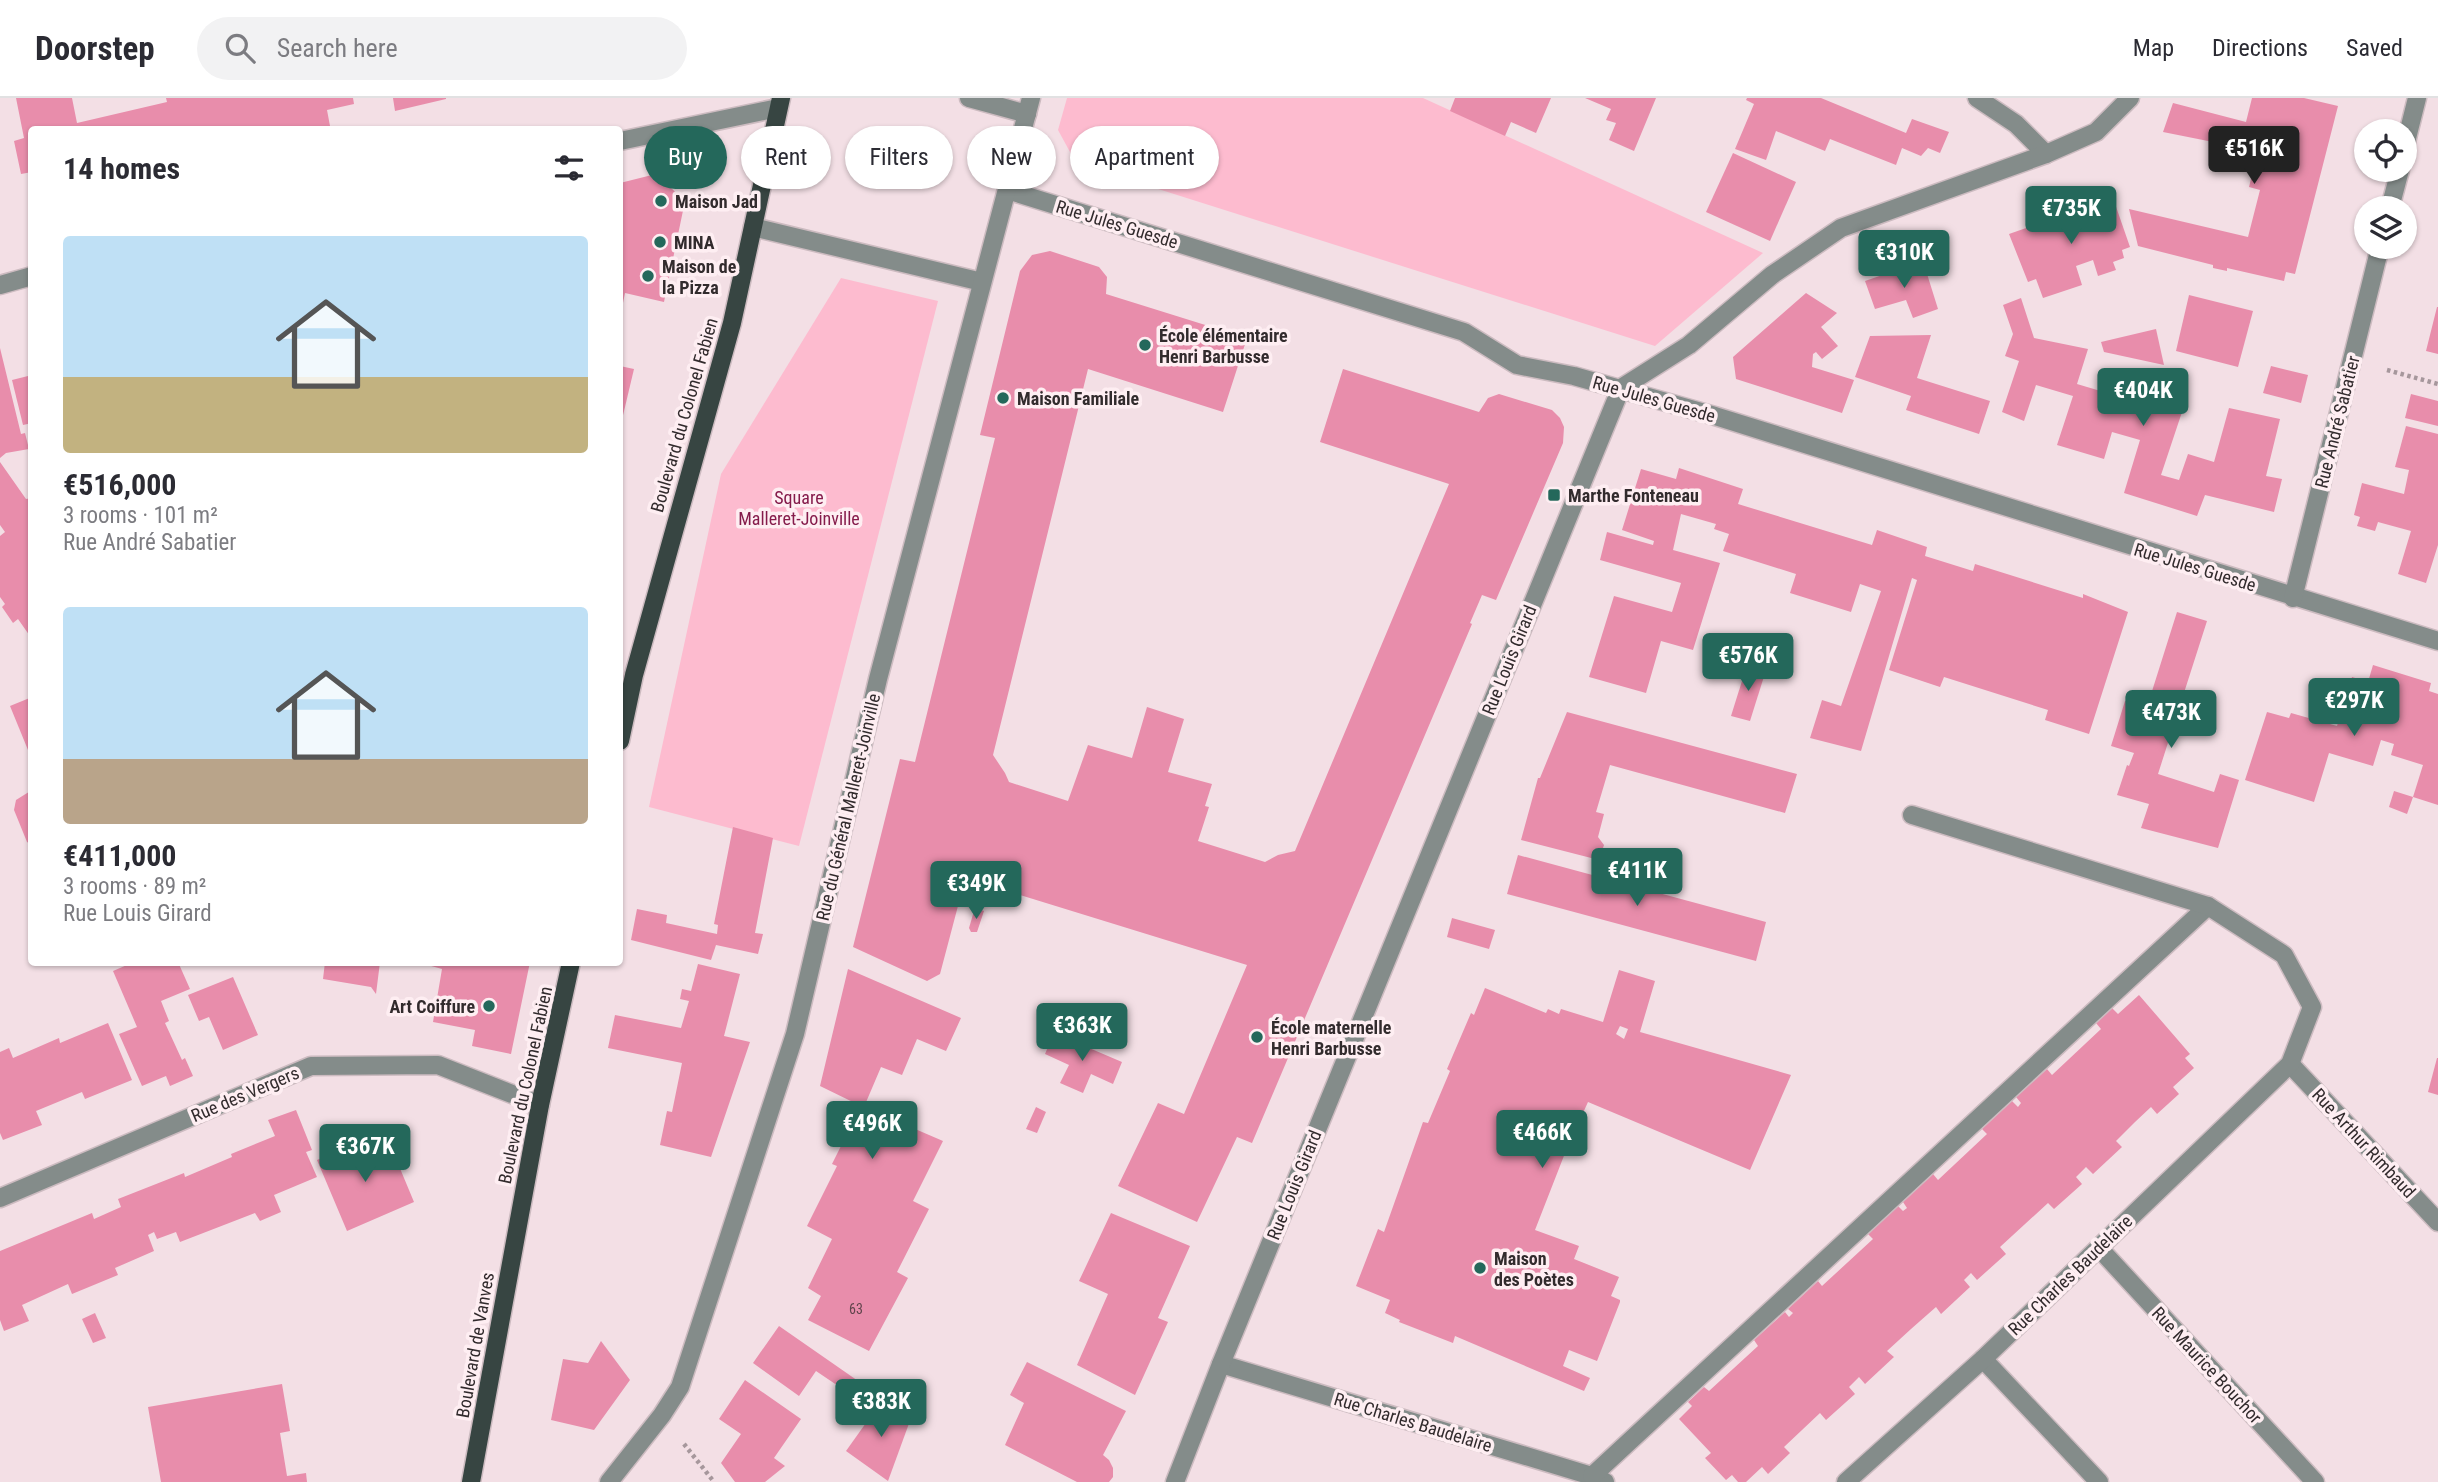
<!DOCTYPE html>
<meta charset="utf-8">
<style>
body{margin:0;font-family:"Roboto Condensed",sans-serif;background:#f2f2f3;color:#2b2b33;height:100vh;display:flex;flex-direction:column;font-size:26px;white-space:nowrap}
*{box-sizing:border-box;margin:0}
p{font-size:23px;color:#7c7c81}
.icon{flex:none;width:38px;height:38px;fill:none;stroke:currentColor;stroke-width:2;stroke-linecap:round;stroke-linejoin:round}
.map{position:relative;flex:1;overflow:hidden}
.sheet{position:absolute;left:28px;top:28px;width:595px;height:840px;display:flex;flex-direction:column;background:#fff;border-radius:7px;box-shadow:0 2px 5px #0004}
.sheet>*{flex:none}
.guide{position:absolute;left:644px;top:28px;width:665px;height:63px;display:flex;gap:14px}
.buttons{position:absolute;left:2354px;top:21px;display:grid;gap:14px}
.buttons a{display:grid;place-items:center;width:63px;height:63px;border-radius:50%;background:#fff;box-shadow:0 2px 5px #0004;font-size:35px}
.price{position:absolute;translate:-50% -60px;padding:0 16px;border-radius:7px;background:#24685b;color:#fff;font-size:23px;line-height:46px;filter:drop-shadow(0 2px 4px #0008)}
.price::after{content:'';position:absolute;left:50%;top:42px;width:21px;height:16px;margin-left:-10px;background:inherit;clip-path:polygon(0 0,100% 0,50% 100%)}
.price.current{background:#222;color:#fff}
ul{padding:0;list-style:none}
li{display:grid;align-content:center;gap:14px;height:371px;padding:0 35px}
li span{display:grid;place-items:center;height:217px;border-radius:7px;color:#555}
li>.icon{margin-inline-start:auto}
span .icon{width:126px;height:126px;fill:#fffc;stroke-width:1}
li b{font-size:30px}
h2{display:flex;justify-content:space-between;align-items:center;height:84px;padding:0 35px;font-size:30px}
.chip{padding:0 24px;border-radius:32px;background:#fff;box-shadow:0 2px 5px #0004;font-size:24px;line-height:63px}
.chip.current{background:#24685b;color:#fff}
header{display:flex;align-items:center;gap:42px;box-sizing:border-box;height:98px;padding:0 35px;background:#fff;border-bottom:2px solid #e1e1e2}
header strong{font-size:33px}
nav{display:flex;gap:38px;margin-inline-start:auto;font-size:24px}
.search{width:490px;height:63px;background:#f2f2f3;display:flex;align-items:center;gap:18px;box-sizing:border-box;padding:0 24px;border-radius:38px;color:#7c7c81;font-size:26px}
.map>svg:first-child{display:block}
.green{fill:#fdbbcf}
.building{fill:#e88dab;fill-rule:evenodd}
.lines{fill:none;stroke-linecap:round;stroke-linejoin:round}
.minor-casing{stroke:#ccbbc0;stroke-width:21}
.major-casing{stroke:#ccbbc0;stroke-width:21}
.path{stroke:#a6979c;stroke-width:4.5;stroke-dasharray:3.5 3.5;stroke-linecap:butt}
.minor{stroke:#848c8a;stroke-width:18}
.major{stroke:#374542;stroke-width:18}
.poi-dot{fill:#24685b;stroke:#feeef2;stroke-width:2.5}
.labels{text-anchor:middle;dominant-baseline:central;stroke-width:7;stroke-linejoin:round;paint-order:stroke}
.number-label{font-size:14px;fill:#60444c}
.poi-label{font-size:18px;font-weight:bold;fill:#322b2d;stroke:#feeef2;text-anchor:start}
.street-label{font-size:18px;fill:#322b2d;stroke:#feeef2}
.park-label{font-size:18px;fill:#851b4b;stroke:#feeef2}
</style>
<header>
<strong>Doorstep</strong>
<div class="search"><svg class="icon" aria-label="search" viewBox="0 0 24 24"><circle cx="10" cy="10" r="6"/><path d="M15 15l6 6"/></svg>Search here</div>
<nav><a>Map</a><a>Directions</a><a>Saved</a></nav>
</header>
<div class="map">
<svg width="2438" height="1384" viewBox="0 0 2438 1384">
<rect width="100%" height="100%" fill="#f3dfe5"/>
<g class="green">
<polygon points="1067,0 1423,0 1763,155 1655,248 1076,65 1058,32"/>
<polygon points="841,180 938,203 799,748 649,709 721,376"/>
</g>
<g class="building">
<polygon points="16,0 72,0 77,25 167,4 166,0 353,0 354,6 327,12 330,28 315,32 32,32 32,74 21,76 14,43 24,40"/>
<polygon points="393,0 446,0 446,1 395,13"/>
<polygon points="1455,0 1551,0 1536,35 1511,24 1505,38 1450,13"/>
<polygon points="1585,0 1656,0 1634,53 1609,42 1616,25 1606,22 1611,11"/>
<polygon points="1747,0 1821,0 1906,35 1912,21 1949,34 1940,55 1928,50 1921,58 1902,50 1896,67 1830,41 1825,53 1776,33 1766,62 1735,51 1754,6 1746,2"/>
<polygon points="2252,0 2304,0 2338,8 2295,176 2286,174 2284,183 2227,170 2227,173 2213,170 2213,167 2138,148 2129,111 2248,139 2260,92 2249,89 2258,53 2163,34 2173,5 2246,24"/>
<polygon points="1733,55 1796,84 1770,143 1706,114"/>
<polygon points="656,76 685,103 664,204 625,195 620,220 620,85"/>
<polygon points="2094,98 2096,106 2113,100 2130,149 2122,152 2124,160 2113,164 2116,172 2098,178 2093,162 2076,168 2082,187 2043,200 2036,181 2028,184 2009,136 2081,111 2078,104"/>
<polygon points="1050,153 1099,169 1107,179 1106,196 1247,240 1223,314 1088,271 993,657 1005,675 1009,684 1068,703 1088,647 1132,660 1147,609 1184,621 1168,674 1212,686 1205,708 1209,709 1198,743 1265,764 1278,757 1295,753 1449,386 1320,344 1343,271 1479,314 1488,300 1499,296 1552,312 1560,320 1564,329 1563,345 1496,502 1482,497 1470,525 1472,526 1252,1045 1237,1039 1197,1124 1118,1088 1158,1005 1184,1016 1247,867 991,788 989,796 963,789 940,876 927,883 853,849 900,661 915,664 995,340 980,337 1020,173 1032,157"/>
<polygon points="1923,163 1938,211 1913,220 1906,202 1875,211 1865,183"/>
<polygon points="1806,195 1837,215 1821,229 1838,248 1822,261 1816,254 1813,256 1812,269 1854,282 1842,315 1736,281 1733,259"/>
<polygon points="2189,197 2253,213 2238,269 2176,253"/>
<polygon points="2021,200 2034,240 2088,251 2077,286 2124,300 2129,284 2156,293 2158,285 2174,291 2169,309 2182,314 2161,377 2179,382 2188,356 2214,364 2229,310 2280,321 2266,378 2282,381 2274,414 2205,397 2197,418 2124,395 2140,342 2112,334 2104,361 2057,347 2073,298 2036,287 2024,323 2002,314 2019,263 2005,258 2013,236 2003,207"/>
<polygon points="2437,209 2438,209 2438,256 2426,253"/>
<polygon points="2156,231 2164,267 2104,254 2101,244"/>
<polygon points="1931,237 1917,280 1990,303 1979,336 1906,312 1911,298 1855,279 1870,238"/>
<polygon points="0,250 21,336 25,335 29,351 6,355 0,360"/>
<polygon points="620,268 634,271 620,330"/>
<polygon points="2271,268 2308,277 2301,305 2263,295"/>
<polygon points="32,277 32,325 23,327 12,282"/>
<polygon points="2411,296 2438,303 2438,328 2405,320"/>
<polygon points="2406,328 2438,336 2438,447 2426,485 2398,476 2411,433 2378,424 2375,433 2357,428 2360,419 2354,417 2362,385 2404,396 2409,372 2395,369"/>
<polygon points="0,364 26,401 32,400 32,541 18,521 13,525 2,509 5,506 0,499 0,438 5,434 0,427"/>
<polygon points="1679,370 1743,391 1738,406 1872,447 1877,432 1927,449 1925,458 1973,473 1975,466 2083,500 2083,496 2128,514 2089,636 2045,622 2048,612 1944,579 1940,589 1889,572 1917,482 1912,480 1861,653 1810,640 1822,602 1841,608 1881,493 1860,486 1851,514 1790,495 1796,476 1723,453 1729,436 1714,431 1716,426 1681,416 1673,452 1720,465 1693,552 1661,543 1646,595 1589,579 1614,498 1672,514 1681,485 1600,462 1607,434 1653,447 1654,443 1622,432 1641,371 1676,381"/>
<polygon points="2177,514 2207,523 2158,676 2214,694 2220,676 2239,682 2218,750 2141,730 2149,706 2117,697 2127,667 2129,668 2134,655 2111,648 2125,603 2147,609"/>
<polygon points="1747,567 1766,572 1750,623 1731,618"/>
<polygon points="2373,567 2431,585 2429,593 2438,596 2438,707 2413,699 2407,716 2389,709 2394,693 2413,699 2423,667 2391,657 2394,646 2381,642 2373,668 2329,655 2314,704 2245,682 2267,614 2289,620 2291,615 2337,628 2352,579 2368,584"/>
<polygon points="32,599 32,651 28,652 10,608"/>
<polygon points="1567,614 1797,676 1785,715 1610,667 1596,714 1604,716 1598,739 1604,747 1599,762 1521,742 1538,680 1540,680"/>
<polygon points="32,692 32,747 27,744 14,712 16,702"/>
<polygon points="733,729 773,740 755,835 763,836 758,856 716,847 711,862 631,842 637,811 667,817 666,825 717,836 718,827 714,826"/>
<polygon points="1518,757 1766,824 1756,863 1507,796"/>
<polygon points="979,811 984,813 977,834 971,834 969,830 974,813"/>
<polygon points="1452,820 1495,832 1489,851 1447,839"/>
<polygon points="134,864 178,864 190,891 161,903 169,923 165,925 182,962 185,960 193,978 170,988 166,978 142,988 119,936 137,929 113,873"/>
<polygon points="325,864 380,864 376,896 371,889 323,881"/>
<polygon points="417,864 530,864 511,956 472,948 475,932 433,924 442,871"/>
<polygon points="698,866 740,876 724,938 750,944 711,1059 660,1047 667,1013 672,1014 682,965 608,950 615,917 681,930 689,903 680,901 682,891 691,893"/>
<polygon points="848,871 961,920 946,953 917,941 902,977 881,969 864,1009 943,1043 913,1103 929,1111 897,1174 908,1180 869,1253 808,1222 821,1198 808,1190 832,1141 807,1128 837,1068 832,1066 861,1008 820,988"/>
<path d="M1619,872L1655,883L1640,934L1791,977L1750,1072L1588,1004L1567,1050L1535,1132L1579,1148L1574,1161L1619,1179L1611,1198L1620,1202V1204L1597,1263L1569,1252L1563,1268L1590,1280L1584,1293L1455,1238L1453,1245L1399,1224L1400,1222L1385,1215L1390,1202L1356,1188L1378,1131L1384,1134L1423,1024L1428,1025L1450,973L1447,971L1471,915L1474,917L1485,890L1546,915L1548,911L1559,916L1561,911L1603,924ZM1620,928L1628,931L1624,941L1616,936Z"/>
<polygon points="233,879 258,937 223,952 209,919 199,923 188,897"/>
<polygon points="2139,897 2190,956 2185,960 2194,970 2173,989 2179,996 2157,1016 2151,1009 2135,1024 2116,1043 2122,1049 2093,1076 2086,1069 2076,1079 2082,1086 2054,1111 2048,1105 2000,1149 2006,1156 1977,1182 1971,1175 1964,1182 1970,1189 1941,1216 1936,1209 1911,1231 1887,1253 1894,1259 1865,1286 1859,1279 1849,1289 1855,1296 1826,1322 1820,1315 1784,1349 1790,1355 1768,1376 1762,1369 1746,1384 1738,1384 1732,1377 1726,1382 1705,1360 1711,1355 1679,1321 1692,1308 1688,1304 1704,1289 1709,1293 1758,1248 1754,1242 1785,1214 1789,1219 1793,1215 1788,1211 1818,1183 1822,1188 1873,1141 1868,1136 1898,1108 1903,1113 1907,1110 1903,1104 1933,1076 1938,1082 1987,1036 1982,1031 2012,1003 2018,1009 2021,1005 2016,999 2047,971 2052,977 2101,931 2096,925 2112,910 2118,916"/>
<polygon points="108,925 132,982 85,1001 82,994 36,1013 42,1027 3,1042 0,1035 0,954 9,950 13,960 59,940 60,945"/>
<polygon points="1054,935 1122,964 1113,986 1091,976 1083,995 1060,985 1069,967 1045,956"/>
<polygon points="2437,960 2438,960 2438,997 2428,994"/>
<polygon points="1036,1009 1046,1014 1037,1035 1026,1031"/>
<polygon points="296,1012 312,1052 306,1054 317,1079 274,1097 281,1114 260,1123 255,1115 180,1144 176,1134 157,1141 154,1134 148,1137 154,1153 115,1170 118,1177 72,1196 68,1186 22,1207 29,1223 4,1233 0,1222 0,1153 92,1115 94,1121 121,1109 118,1101 184,1075 185,1079 232,1059 231,1056 275,1038 268,1022"/>
<polygon points="389,1044 414,1104 347,1133 317,1062 355,1046 359,1057"/>
<polygon points="1111,1115 1190,1148 1158,1220 1168,1224 1135,1297 1077,1267 1108,1196 1079,1183"/>
<polygon points="95,1215 106,1240 93,1245 82,1221"/>
<polygon points="779,1228 861,1285 853,1298 816,1273 799,1298 753,1265"/>
<polygon points="601,1243 630,1282 594,1332 551,1322 563,1261 588,1265"/>
<polygon points="1027,1264 1126,1313 1103,1357 1109,1362 1113,1370 1113,1379 1109,1384 1077,1384 1005,1347 1024,1305 1010,1297"/>
<polygon points="745,1282 801,1321 774,1360 785,1368 765,1384 735,1384 721,1365 741,1336 719,1321"/>
<polygon points="282,1286 290,1333 280,1335 287,1378 306,1375 307,1384 161,1384 148,1309"/>
<polygon points="883,1301 911,1320 888,1383 846,1353"/>
</g>
<g class="lines">
<g class="minor-casing">
<g id="minor">
<polyline points="969,0 1027,16"/>
<polyline points="1977,0 2016,26 2046,56"/>
<polyline points="620,43 778,10"/>
<polyline points="2404,52 2417,0"/>
<polyline points="1007,92 1464,234 1517,267 1574,278 1715,318 2438,543"/>
<polyline points="2390,110 2400,72"/>
<polyline points="753,129 982,184"/>
<polyline points="0,187 32,178"/>
<polyline points="2293,500 2380,149"/>
<polyline points="2290,966 2438,1124"/>
<polyline points="0,1100 311,968 438,967 540,1007"/>
<polyline points="2099,1150 2315,1384"/>
<polyline points="1983,1261 2099,1384"/>
<polyline points="1221,1266 1592,1378 1605,1384"/>
<polyline points="1592,1378 2208,808"/>
<polyline points="609,1384 662,1317 680,1289 795,936 878,581 1031,0"/>
<polyline points="1175,1384 1221,1266 1621,290 1689,247 1772,177 1841,130 2046,56 2096,34 2130,0"/>
<polyline points="1846,1384 1983,1261 2290,966 2312,909 2284,857 2208,808 1912,717"/>
</g>
</g>
<g class="major-casing">
<g id="major">
<polyline points="620,643 634,577 732,225 781,0"/>
<polyline points="471,1384 540,1007 571,864"/>
</g>
</g>
<g class="path">
<polyline points="2387,272 2438,286"/>
<polyline points="684,1346 714,1384"/>
</g>
<use href="#minor" class="minor"/>
<use href="#major" class="major"/>
</g>
<g class="poi-dot">
<circle cx="661" cy="103" r="7"/>
<circle cx="660" cy="144" r="7"/>
<circle cx="648" cy="178" r="7"/>
<circle cx="1145" cy="247" r="7"/>
<circle cx="1003" cy="300" r="7"/>
<rect x="1547" y="390" width="14" height="14" rx="3.5"/>
<circle cx="489" cy="908" r="7"/>
<circle cx="1257" cy="939" r="7"/>
<circle cx="1480" cy="1170" r="7"/>
</g>
<g class="labels">
<g class="number-label">
<text x="856" y="1211">63</text>
</g>
<g class="poi-label">
<text x="675" y="103">Maison Jad</text>
<text x="674" y="144">MINA</text>
<text x="662" y="168">Maison de<tspan x="662" dy="21">la Pizza</tspan></text>
<text x="1159" y="237">École élémentaire<tspan x="1159" dy="21">Henri Barbusse</tspan></text>
<text x="1017" y="300">Maison Familiale</text>
<text x="1568" y="397">Marthe Fonteneau</text>
<text x="475" y="908" text-anchor="end">Art Coiffure</text>
<text x="1271" y="929">École maternelle<tspan x="1271" dy="21">Henri Barbusse</tspan></text>
<text x="1494" y="1160">Maison<tspan x="1494" dy="21">des Poètes</tspan></text>
</g>
<g class="street-label">
<text transform="translate(1117 126) rotate(17)">Rue Jules Guesde</text>
<text transform="translate(1654 301) rotate(16)">Rue Jules Guesde</text>
<text transform="translate(684 317) rotate(-74)">Boulevard du Colonel Fabien</text>
<text transform="translate(2337 324) rotate(-76)">Rue André Sabatier</text>
<text transform="translate(2195 469) rotate(17)">Rue Jules Guesde</text>
<text transform="translate(1509 562) rotate(-68)">Rue Louis Girard</text>
<text transform="translate(848 709) rotate(-77)">Rue du Général Malleret-Joinville</text>
<text transform="translate(525 987) rotate(-78)">Boulevard du Colonel Fabien</text>
<text transform="translate(245 996) rotate(-23)">Rue des Vergers</text>
<text transform="translate(2364 1045) rotate(47)">Rue Arthur Rimbaud</text>
<text transform="translate(1294 1087) rotate(-68)">Rue Louis Girard</text>
<text transform="translate(2070 1177) rotate(-44)">Rue Charles Baudelaire</text>
<text transform="translate(475 1247) rotate(-80)">Boulevard de Vanves</text>
<text transform="translate(2207 1267) rotate(47)">Rue Maurice Bouchor</text>
<text transform="translate(1413 1324) rotate(17)">Rue Charles Baudelaire</text>
</g>
<g class="park-label">
<text x="799" y="399">Square<tspan x="799" dy="21">Malleret-Joinville</tspan></text>
</g>
</g>
</svg>
<div class="buttons">
<a><svg class="icon" aria-label="locate" viewBox="0 0 24 24"><circle cx="12" cy="12" r="6"/><path d="M12 2v4M12 18v4M2 12h4M18 12h4"/></svg></a>
<a><svg class="icon" aria-label="layers" viewBox="0 0 24 24"><path d="M12 4l9 5-9 5-9-5zM3 14l9 5 9-5"/></svg></a>
</div>
<b class="price current" style="left:2254px;top:88px">€516K</b>
<b class="price" style="left:2071px;top:148px">€735K</b>
<b class="price" style="left:1904px;top:192px">€310K</b>
<b class="price" style="left:2143px;top:330px">€404K</b>
<b class="price" style="left:1748px;top:595px">€576K</b>
<b class="price" style="left:2354px;top:640px">€297K</b>
<b class="price" style="left:2171px;top:652px">€473K</b>
<b class="price" style="left:1637px;top:810px">€411K</b>
<b class="price" style="left:976px;top:823px">€349K</b>
<b class="price" style="left:1082px;top:965px">€363K</b>
<b class="price" style="left:872px;top:1063px">€496K</b>
<b class="price" style="left:1542px;top:1072px">€466K</b>
<b class="price" style="left:365px;top:1086px">€367K</b>
<b class="price" style="left:881px;top:1341px">€383K</b>
<div class="guide">
<a class="chip current">Buy</a>
<a class="chip">Rent</a>
<a class="chip">Filters</a>
<a class="chip">New</a>
<a class="chip">Apartment</a>
</div>
<section class="sheet">
<h2>14 homes<svg class="icon" aria-label="filters" viewBox="0 0 24 24"><path d="M4 7h16M4 17h16"/><circle cx="9" cy="7" r="2"/><circle cx="15" cy="17" r="2"/></svg></h2>
<ul>
<li><span style="background:linear-gradient(#bfe0f5 65%,#c2b280 0)"><svg class="icon" aria-label="home" viewBox="0 0 24 24"><path d="M3 11l9-7 9 7M6 9v11h12V9"/></svg></span><div><b>€516,000</b><p>3 rooms · 101 m²</p><p>Rue André Sabatier</p></div></li>
<li><span style="background:linear-gradient(#bfe0f5 70%,#b9a48a 0)"><svg class="icon" aria-label="home" viewBox="0 0 24 24"><path d="M3 11l9-7 9 7M6 9v11h12V9"/></svg></span><div><b>€411,000</b><p>3 rooms · 89 m²</p><p>Rue Louis Girard</p></div></li>
</ul>
</section>
</div>
